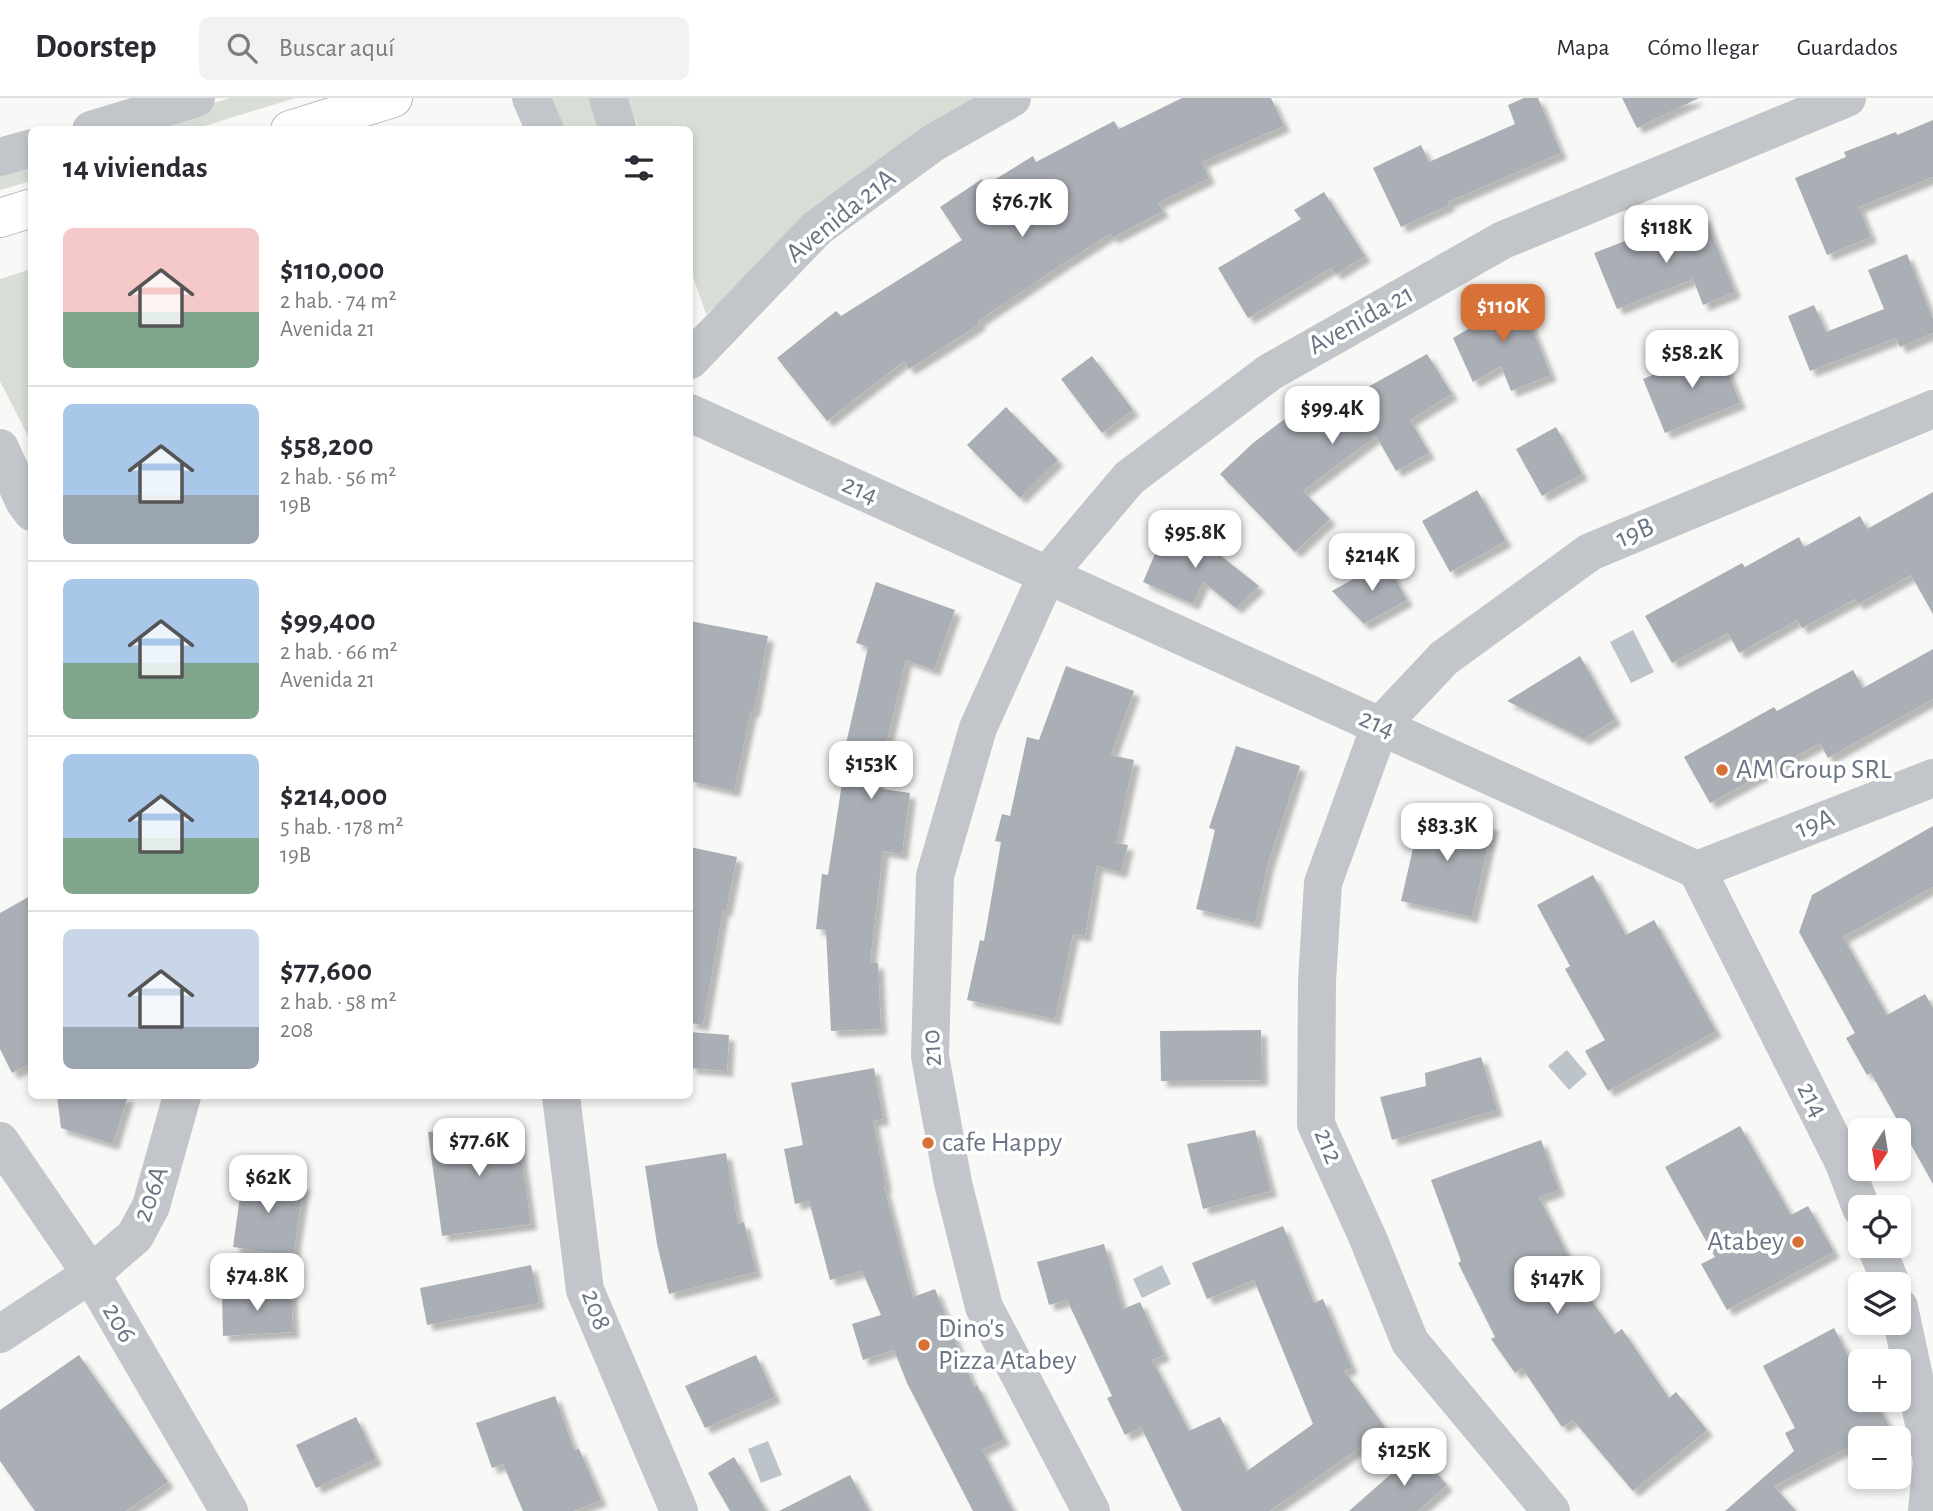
<!DOCTYPE html>
<html lang="es">
<meta charset="utf-8">
<style>
body{margin:0;font-family:"Alegreya Sans",sans-serif;background:#f2f2f3;color:#2b2b33;height:100vh;display:flex;flex-direction:column;font-size:26px;white-space:nowrap}
*{box-sizing:border-box;margin:0}
p{font-size:23px;color:#7c7c81}
.icon{flex:none;width:38px;height:38px;fill:none;stroke:currentColor;stroke-width:2;stroke-linecap:round;stroke-linejoin:round}
.map{position:relative;flex:1;overflow:hidden}
.side{position:absolute;left:28px;top:28px;width:665px;height:973px;display:flex;flex-direction:column;background:#fff;border-radius:10px;box-shadow:0 4px 10px #0003}
.side>*{flex:none}
.needle{width:46px;rotate:192deg}
.buttons{position:absolute;left:1848px;top:1020px;display:grid;gap:14px}
.buttons a{display:grid;place-items:center;width:63px;height:63px;border-radius:10px;background:#fff;box-shadow:0 4px 10px #0003;font-size:35px}
.price{position:absolute;translate:-50% -60px;padding:0 16px;border-radius:14px;background:#fff;color:#222;font-size:23px;line-height:46px;filter:drop-shadow(0 2px 4px #0008)}
.price::after{content:'';position:absolute;left:50%;top:42px;width:21px;height:16px;margin-left:-10px;background:inherit;clip-path:polygon(0 0,100% 0,50% 100%)}
.price.current{background:#d87137;color:#fff}
ul{padding:0;list-style:none}
li{display:flex;align-items:center;gap:21px;height:175px;padding:0 35px}
li+li{border-top:2px solid #e1e1e2}
li span{display:grid;place-items:center;flex:none;width:196px;height:140px;border-radius:10px;color:#555}
li>.icon{margin-inline-start:auto}
span .icon{width:84px;height:84px;fill:#fffc;stroke-width:1}
li b{font-size:30px}
h2{display:flex;justify-content:space-between;align-items:center;height:84px;padding:0 35px;font-size:30px}
header{display:flex;align-items:center;gap:42px;box-sizing:border-box;height:98px;padding:0 35px;background:#fff;border-bottom:2px solid #e1e1e2}
header strong{font-size:33px}
nav{display:flex;gap:38px;margin-inline-start:auto;font-size:24px}
.search{width:490px;height:63px;background:#f2f2f3;display:flex;align-items:center;gap:18px;box-sizing:border-box;padding:0 24px;border-radius:10px;color:#7c7c81;font-size:26px}
.map>svg:first-child{display:block}
.green{fill:#d8ddd6}
.water{fill:#bcc4ca}
.building{fill:#aaafb6;filter:url(#shadow)}
.lines{fill:none;stroke-linecap:round;stroke-linejoin:round}
.major-casing{stroke:#b4b7bc;stroke-width:40}
.minor{stroke:#c2c5c9;stroke-width:38}
.major{stroke:#fff;stroke-width:38}
.poi-dot{fill:#d87137;stroke:#fff;stroke-width:2.5}
.labels{text-anchor:middle;dominant-baseline:central;stroke-width:7;stroke-linejoin:round;paint-order:stroke}
.street-label{font-size:28px;fill:#6a7585;stroke:#fff}
.poi-label{font-size:28px;fill:#6a7585;stroke:#fff;text-anchor:start}
</style>
<header>
<strong>Doorstep</strong>
<div class="search"><svg class="icon" aria-label="search" viewBox="0 0 24 24"><circle cx="10" cy="10" r="6"/><path d="M15 15l6 6"/></svg>Buscar aquí</div>
<nav><a>Mapa</a><a>Cómo llegar</a><a>Guardados</a></nav>
</header>
<div class="map">
<svg width="1933" height="1413" viewBox="0 0 1933 1413">
<defs>
<filter id="shadow"><feDropShadow dx="6" dy="6" stdDeviation="2" flood-color="#0004"/></filter>
</defs>
<rect width="100%" height="100%" fill="#f8f8f6"/>
<g class="green">
<polygon points="230,0 295,0 195,31 129,32"/>
<polygon points="546,0 593,0 603,31 559,31"/>
<polygon points="627,0 985,0 922,36 706,216 690,170 690,32 639,31"/>
<polygon points="31,62 31,83 0,92 0,72"/>
<polygon points="31,171 32,171 31,344 0,283 0,181"/>
</g>
<g class="water">
<polygon points="1633,532 1654,574 1631,585 1610,544"/>
<polygon points="1567,952 1587,976 1569,992 1548,968"/>
<polygon points="1162,1167 1171,1186 1142,1200 1133,1181"/>
<polygon points="768,1343 782,1377 761,1385 748,1351"/>
</g>
<g class="building">
<polygon points="1182,0 1271,0 1284,28 1202,64 1209,80 1158,105 1163,113 1112,140 1110,136 1061,167 978,223 980,226 909,271 904,263 827,323 777,260 836,213 841,218 962,142 940,109 982,81 986,87 1033,58 1036,64 1114,23 1119,31"/>
<polygon points="1524,0 1538,0 1561,55 1448,104 1449,107 1401,129 1373,70 1421,47 1429,64 1515,26 1508,7"/>
<polygon points="1622,0 1699,0 1637,30"/>
<polygon points="1933,22 1933,79 1859,109 1871,139 1827,157 1795,80 1846,59 1844,54 1896,34 1897,37"/>
<polygon points="1324,94 1365,158 1336,176 1331,170 1248,220 1218,170 1301,121 1294,112"/>
<polygon points="1704,117 1735,194 1703,207 1693,181 1617,211 1594,155 1643,136 1645,141"/>
<polygon points="1907,156 1933,221 1933,235 1900,249 1896,240 1810,273 1788,218 1814,207 1826,234 1884,211 1868,172"/>
<polygon points="1517,194 1551,277 1511,293 1501,268 1473,284 1453,240 1483,222 1478,209"/>
<polygon points="1718,249 1740,305 1665,335 1643,281"/>
<polygon points="1427,256 1452,296 1410,322 1429,355 1396,373 1376,338 1303,393 1330,421 1295,454 1220,376 1253,345 1320,294 1332,309"/>
<polygon points="1092,258 1133,312 1102,335 1061,281"/>
<polygon points="1006,309 1058,362 1020,400 967,347"/>
<polygon points="1556,329 1582,376 1542,398 1516,351"/>
<polygon points="1477,392 1506,443 1450,474 1422,423"/>
<polygon points="1933,394 1933,516 1911,477 1858,506 1855,501 1802,530 1797,522 1739,555 1728,535 1672,565 1645,518 1742,465 1745,469 1799,439 1804,449 1860,418 1867,431"/>
<polygon points="1178,424 1259,488 1236,510 1203,484 1193,506 1143,484 1158,449"/>
<polygon points="1385,463 1407,502 1364,526 1332,493"/>
<polygon points="876,484 955,512 934,572 906,562 876,690 910,695 902,756 883,753 870,865 878,865 881,931 831,933 826,832 816,831 822,776 828,777 846,659 843,659 868,549 856,545"/>
<polygon points="690,523 768,538 754,613 751,613 734,693 690,683"/>
<polygon points="1933,551 1933,601 1828,660 1820,645 1710,705 1684,659 1774,609 1777,613 1853,572 1863,590"/>
<polygon points="1580,558 1615,621 1584,641 1507,603"/>
<polygon points="1066,568 1134,593 1111,657 1134,662 1116,745 1128,747 1121,774 1097,768 1085,838 1073,836 1055,921 967,902 980,842 984,843 1001,744 995,743 1002,716 1010,718 1027,639 1039,642"/>
<polygon points="1236,648 1300,668 1268,766 1255,825 1196,811 1215,732 1209,730"/>
<polygon points="1422,711 1493,727 1472,819 1401,803"/>
<polygon points="1933,728 1933,789 1843,839 1887,917 1925,896 1933,910 1933,1086 1871,975 1867,977 1846,940 1855,935 1799,834 1812,797"/>
<polygon points="690,749 737,759 726,813 723,812 703,927 690,925"/>
<polygon points="1593,777 1626,837 1654,822 1716,933 1608,993 1585,953 1605,942 1565,871 1570,868 1537,807"/>
<polygon points="32,797 32,965 12,975 0,951 0,815"/>
<polygon points="1261,932 1262,982 1161,983 1160,933"/>
<polygon points="690,934 729,937 727,973 690,970"/>
<polygon points="1481,959 1497,1012 1392,1042 1380,999 1426,988 1425,975"/>
<polygon points="874,970 883,1021 873,1023 886,1088 884,1089 913,1199 935,1191 974,1289 977,1287 1004,1341 982,1352 1013,1413 973,1413 907,1285 894,1252 863,1262 852,1226 881,1217 862,1173 830,1182 809,1103 795,1106 784,1051 803,1047 791,985"/>
<polygon points="57,998 128,998 113,1046 61,1030"/>
<polygon points="516,1023 531,1126 442,1138 428,1034"/>
<polygon points="1740,1028 1791,1117 1808,1108 1834,1154 1727,1212 1701,1166 1715,1159 1665,1069"/>
<polygon points="1255,1032 1271,1093 1203,1111 1187,1046"/>
<polygon points="1541,1042 1559,1092 1539,1099 1569,1160 1563,1163 1615,1236 1622,1231 1669,1300 1676,1294 1707,1332 1633,1393 1573,1322 1562,1329 1522,1270 1515,1275 1491,1241 1495,1239 1458,1165 1461,1163 1431,1082"/>
<polygon points="726,1055 738,1126 744,1124 756,1174 669,1196 657,1146 645,1068"/>
<polygon points="243,1077 304,1086 293,1158 233,1149"/>
<polygon points="1283,1128 1314,1205 1323,1201 1352,1270 1344,1273 1386,1331 1270,1413 1182,1413 1141,1329 1125,1337 1107,1300 1112,1298 1067,1202 1049,1207 1037,1164 1104,1146 1123,1211 1140,1204 1164,1257 1152,1262 1189,1333 1220,1319 1247,1373 1313,1326 1254,1182 1207,1201 1192,1165"/>
<polygon points="531,1167 539,1205 427,1227 420,1190"/>
<polygon points="291,1193 293,1234 223,1238 222,1196"/>
<polygon points="1834,1230 1860,1281 1860,1302 1875,1302 1889,1328 1860,1340 1860,1343 1774,1388 1796,1413 1725,1413 1794,1353 1785,1335 1795,1330 1763,1268"/>
<polygon points="79,1257 168,1384 126,1413 35,1413 0,1363 0,1312"/>
<polygon points="756,1257 775,1299 705,1330 685,1288"/>
<polygon points="555,1298 574,1352 579,1351 601,1402 574,1413 523,1413 503,1366 492,1370 476,1325"/>
<polygon points="356,1319 376,1361 316,1390 296,1347"/>
<polygon points="1417,1353 1447,1387 1418,1413 1349,1413"/>
<polygon points="734,1359 766,1413 730,1413 708,1375"/>
<polygon points="850,1377 869,1413 779,1413"/>
</g>
<g class="lines">
<g class="major-casing">
<g id="major">
<polyline points="290,32 393,0"/>
<polyline points="0,120 32,110"/>
</g>
</g>
<g class="minor">
<polyline points="531,0 545,32"/>
<polyline points="608,0 618,32"/>
<polyline points="91,32 196,0"/>
<polyline points="0,59 32,50"/>
<polyline points="690,262 817,130 933,45 1012,0"/>
<polyline points="690,315 1697,772 1844,1065 1861,1110"/>
<polyline points="0,350 24,403 32,414"/>
<polyline points="1697,772 1933,680"/>
<polyline points="561,998 585,1192 679,1413"/>
<polyline points="0,1043 91,1176 229,1413"/>
<polyline points="1876,1148 1891,1186"/>
<polyline points="1899,1209 1932,1363 1927,1413"/>
<polyline points="0,1236 91,1176 135,1138 151,1108 182,998"/>
<polyline points="1091,1413 984,1209 953,1085 930,958 935,778 978,630 1047,477 1129,380 1270,274 1503,142 1847,0"/>
<polyline points="1551,1413 1410,1244 1367,1138 1316,1026 1317,883 1323,785 1380,628 1444,560 1590,454 1933,311"/>
</g>
<use href="#major" class="major"/>
</g>
<g class="poi-dot">
<circle cx="1722" cy="672" r="7"/>
<circle cx="928" cy="1045" r="7"/>
<circle cx="1798" cy="1144" r="7"/>
<circle cx="924" cy="1247" r="7"/>
</g>
<g class="labels">
<g class="street-label">
<text transform="translate(841 118) rotate(-39)">Avenida 21A</text>
<text transform="translate(1361 222) rotate(-29)">Avenida 21</text>
<text transform="translate(860 392) rotate(24)">214</text>
<text transform="translate(1635 435) rotate(-23)">19B</text>
<text transform="translate(1377 626) rotate(24)">214</text>
<text transform="translate(1815 726) rotate(-21)">19A</text>
<text transform="translate(932 950) rotate(-93)">210</text>
<text transform="translate(1812 1002) rotate(63)">214</text>
<text transform="translate(1328 1048) rotate(68)">212</text>
<text transform="translate(151 1096) rotate(-70)">206A</text>
<text transform="translate(596 1212) rotate(70)">208</text>
<text transform="translate(119 1225) rotate(60)">206</text>
</g>
<g class="poi-label">
<text x="1736" y="672">AM Group SRL</text>
<text x="942" y="1045">cafe Happy</text>
<text x="1784" y="1144" text-anchor="end">Atabey</text>
<text x="938" y="1231">Dino's<tspan x="938" dy="32">Pizza Atabey</tspan></text>
</g>
</g>
</svg>
<div class="buttons">
<a><svg class="needle" viewBox="-14 -14 28 28"><path d="M0-13l5 13h-10z" fill="#e53935"/><path d="M0 13l5-13h-10z" fill="#7c7c81"/></svg></a>
<a><svg class="icon" aria-label="locate" viewBox="0 0 24 24"><circle cx="12" cy="12" r="6"/><path d="M12 2v4M12 18v4M2 12h4M18 12h4"/></svg></a>
<a><svg class="icon" aria-label="layers" viewBox="0 0 24 24"><path d="M12 4l9 5-9 5-9-5zM3 14l9 5 9-5"/></svg></a>
<a>+</a>
<a>−</a>
</div>
<b class="price" style="left:1022px;top:141px">$76.7K</b>
<b class="price" style="left:1666px;top:167px">$118K</b>
<b class="price current" style="left:1503px;top:246px">$110K</b>
<b class="price" style="left:1692px;top:292px">$58.2K</b>
<b class="price" style="left:1332px;top:348px">$99.4K</b>
<b class="price" style="left:1195px;top:472px">$95.8K</b>
<b class="price" style="left:1372px;top:495px">$214K</b>
<b class="price" style="left:871px;top:703px">$153K</b>
<b class="price" style="left:1447px;top:765px">$83.3K</b>
<b class="price" style="left:479px;top:1080px">$77.6K</b>
<b class="price" style="left:268px;top:1117px">$62K</b>
<b class="price" style="left:257px;top:1215px">$74.8K</b>
<b class="price" style="left:1557px;top:1218px">$147K</b>
<b class="price" style="left:1404px;top:1390px">$125K</b>
<section class="side">
<h2>14 viviendas<svg class="icon" aria-label="filters" viewBox="0 0 24 24"><path d="M4 7h16M4 17h16"/><circle cx="9" cy="7" r="2"/><circle cx="15" cy="17" r="2"/></svg></h2>
<ul>
<li><span style="background:linear-gradient(#f6c9c9 60%,#7fa58c 0)"><svg class="icon" aria-label="home" viewBox="0 0 24 24"><path d="M3 11l9-7 9 7M6 9v11h12V9"/></svg></span><div><b>$110,000</b><p>2 hab. · 74 m²</p><p>Avenida 21</p></div></li>
<li><span style="background:linear-gradient(#a9c7e8 65%,#9aa5b1 0)"><svg class="icon" aria-label="home" viewBox="0 0 24 24"><path d="M3 11l9-7 9 7M6 9v11h12V9"/></svg></span><div><b>$58,200</b><p>2 hab. · 56 m²</p><p>19B</p></div></li>
<li><span style="background:linear-gradient(#a9c7e8 60%,#7fa58c 0)"><svg class="icon" aria-label="home" viewBox="0 0 24 24"><path d="M3 11l9-7 9 7M6 9v11h12V9"/></svg></span><div><b>$99,400</b><p>2 hab. · 66 m²</p><p>Avenida 21</p></div></li>
<li><span style="background:linear-gradient(#a9c7e8 60%,#7fa58c 0)"><svg class="icon" aria-label="home" viewBox="0 0 24 24"><path d="M3 11l9-7 9 7M6 9v11h12V9"/></svg></span><div><b>$214,000</b><p>5 hab. · 178 m²</p><p>19B</p></div></li>
<li><span style="background:linear-gradient(#c9d6e8 70%,#9aa5b1 0)"><svg class="icon" aria-label="home" viewBox="0 0 24 24"><path d="M3 11l9-7 9 7M6 9v11h12V9"/></svg></span><div><b>$77,600</b><p>2 hab. · 58 m²</p><p>208</p></div></li>
</ul>
</section>
</div>
